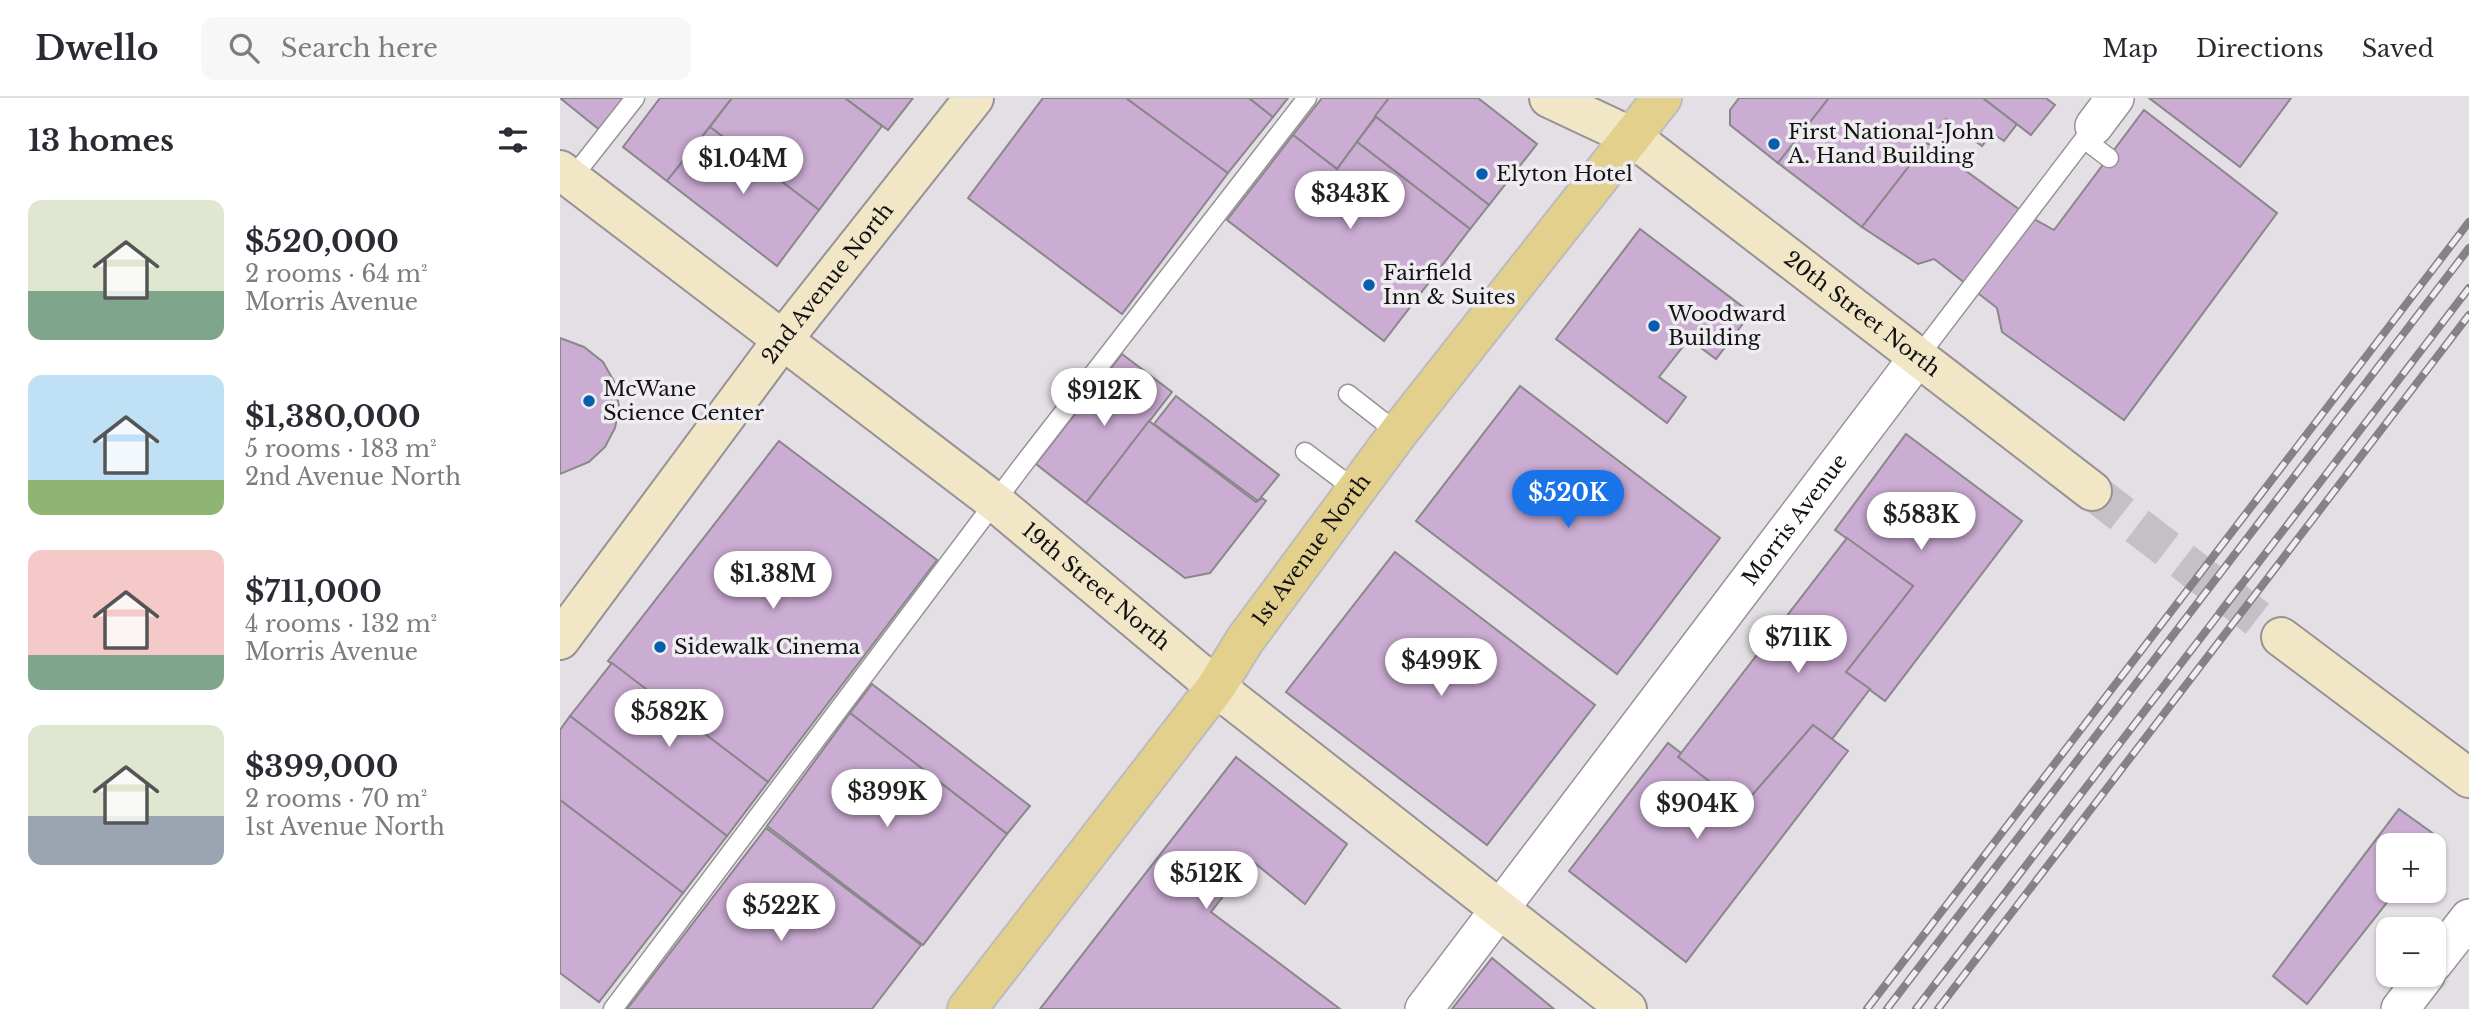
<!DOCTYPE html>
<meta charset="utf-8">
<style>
body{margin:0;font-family:"Libre Baskerville",serif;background:#f7f7f7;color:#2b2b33;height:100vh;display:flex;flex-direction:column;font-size:26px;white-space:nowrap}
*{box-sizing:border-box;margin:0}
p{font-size:23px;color:#7c7c81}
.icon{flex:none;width:38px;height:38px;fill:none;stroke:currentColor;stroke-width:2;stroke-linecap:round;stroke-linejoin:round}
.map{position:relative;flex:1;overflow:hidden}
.panel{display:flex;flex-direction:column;background:#fff;width:560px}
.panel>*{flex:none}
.tools{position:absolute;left:1816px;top:735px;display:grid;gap:14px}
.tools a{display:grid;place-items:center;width:70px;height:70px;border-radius:14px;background:#fff;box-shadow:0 2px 5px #0004;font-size:35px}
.price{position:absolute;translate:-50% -60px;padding:0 16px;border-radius:24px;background:#fff;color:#222;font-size:23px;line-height:46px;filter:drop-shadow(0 2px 4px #0008)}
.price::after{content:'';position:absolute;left:50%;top:42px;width:21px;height:16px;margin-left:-10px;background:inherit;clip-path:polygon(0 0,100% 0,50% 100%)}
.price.current{background:#1a73e8;color:#fff}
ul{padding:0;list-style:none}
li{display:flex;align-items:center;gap:21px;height:175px;padding:0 28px}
li span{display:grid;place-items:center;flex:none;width:196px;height:140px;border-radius:14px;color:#555}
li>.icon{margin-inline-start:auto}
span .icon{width:84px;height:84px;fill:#fffc;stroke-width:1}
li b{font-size:30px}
h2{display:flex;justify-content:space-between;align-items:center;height:84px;padding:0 28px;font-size:30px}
header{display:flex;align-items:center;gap:42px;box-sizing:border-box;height:98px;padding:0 35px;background:#fff;border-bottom:2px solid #e1e1e2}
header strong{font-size:33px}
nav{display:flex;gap:38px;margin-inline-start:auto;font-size:24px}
.search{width:490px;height:63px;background:#f7f7f7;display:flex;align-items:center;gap:18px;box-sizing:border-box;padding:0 24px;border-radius:14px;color:#7c7c81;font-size:26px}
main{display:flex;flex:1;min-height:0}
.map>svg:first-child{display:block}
.building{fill:#cbacd3;stroke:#8a878b;stroke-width:2}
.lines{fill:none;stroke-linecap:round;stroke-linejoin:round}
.secondary-tunnel{stroke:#c4c0c5;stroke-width:38;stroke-dasharray:38 19;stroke-linecap:butt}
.lane-casing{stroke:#969296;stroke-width:21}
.street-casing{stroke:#969296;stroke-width:40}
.secondary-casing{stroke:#969296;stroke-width:42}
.primary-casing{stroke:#bdbcbd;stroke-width:42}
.lane{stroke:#fff;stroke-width:18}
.street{stroke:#fff;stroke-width:37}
.secondary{stroke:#f1e7c6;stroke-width:38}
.primary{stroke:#e2d08c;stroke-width:38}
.rail-casing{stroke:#848285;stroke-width:8}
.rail{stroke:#f0edf1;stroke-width:5;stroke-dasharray:16;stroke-linecap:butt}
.poi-dot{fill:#055fad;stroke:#f0edf1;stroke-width:2.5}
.labels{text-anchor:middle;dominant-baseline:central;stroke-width:7;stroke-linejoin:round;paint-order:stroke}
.poi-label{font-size:21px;fill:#121113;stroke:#f0edf1;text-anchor:start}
.street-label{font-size:21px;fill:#121113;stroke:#f0edf1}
</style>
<header>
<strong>Dwello</strong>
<div class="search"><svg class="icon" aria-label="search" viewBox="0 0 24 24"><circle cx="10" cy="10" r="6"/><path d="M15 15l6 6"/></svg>Search here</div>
<nav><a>Map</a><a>Directions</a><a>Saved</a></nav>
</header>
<main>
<section class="panel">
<h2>13 homes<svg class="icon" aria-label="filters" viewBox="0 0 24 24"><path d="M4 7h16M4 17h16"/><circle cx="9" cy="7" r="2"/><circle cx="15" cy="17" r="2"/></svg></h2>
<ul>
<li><span style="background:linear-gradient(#dfe7d0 65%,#7fa58c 0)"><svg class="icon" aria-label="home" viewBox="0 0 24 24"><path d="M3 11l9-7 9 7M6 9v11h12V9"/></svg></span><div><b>$520,000</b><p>2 rooms · 64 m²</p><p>Morris Avenue</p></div></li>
<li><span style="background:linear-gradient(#bfe0f5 75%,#8fb573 0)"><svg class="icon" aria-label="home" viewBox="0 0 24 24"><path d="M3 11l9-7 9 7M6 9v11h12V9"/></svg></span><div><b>$1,380,000</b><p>5 rooms · 183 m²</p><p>2nd Avenue North</p></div></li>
<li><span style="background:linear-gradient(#f6c9c9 75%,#7fa58c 0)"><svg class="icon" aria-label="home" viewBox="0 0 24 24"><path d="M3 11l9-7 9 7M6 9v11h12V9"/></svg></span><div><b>$711,000</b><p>4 rooms · 132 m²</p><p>Morris Avenue</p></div></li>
<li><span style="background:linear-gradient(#dfe7d0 65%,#9aa5b1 0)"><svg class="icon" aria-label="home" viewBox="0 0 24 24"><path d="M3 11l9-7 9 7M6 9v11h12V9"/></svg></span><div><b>$399,000</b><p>2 rooms · 70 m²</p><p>1st Avenue North</p></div></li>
</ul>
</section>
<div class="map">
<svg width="1909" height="911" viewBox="0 0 1909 911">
<rect width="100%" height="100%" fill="#e3dfe4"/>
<g class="building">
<polygon points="0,0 66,0 41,33"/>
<polygon points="100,0 172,0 107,83 63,49"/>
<polygon points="172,0 285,0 322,28 259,112 150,29"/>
<polygon points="285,0 353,0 328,32"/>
<polygon points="483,0 566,0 668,75 562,216 408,100"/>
<polygon points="566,0 689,0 713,19 668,75"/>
<polygon points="689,0 728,0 713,19"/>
<polygon points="762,0 829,0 777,71 733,37"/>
<polygon points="829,0 918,0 977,46 929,107 815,18"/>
<polygon points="1179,0 1269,0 1218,65 1170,27 1170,12"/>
<polygon points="1269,0 1423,0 1457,26 1444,43 1432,35 1422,48 1386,21 1302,129 1218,65"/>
<polygon points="1423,0 1486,0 1495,7 1471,37"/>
<polygon points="1589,0 1731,0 1680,69"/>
<polygon points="1584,12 1717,115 1564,322 1442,234 1437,210 1378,164 1374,161 1358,166 1302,129 1367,45 1467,117 1494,132"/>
<polygon points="816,19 929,107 910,131 797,44"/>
<polygon points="150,29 259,112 217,168 107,83"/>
<polygon points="733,37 777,71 797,44 910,131 824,243 667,122"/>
<polygon points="1080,131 1191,215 1156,261 1129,241 1099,279 1126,299 1107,325 996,241"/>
<polygon points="0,240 24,249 43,264 55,285 59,309 55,330 45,349 29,364 0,376"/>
<polygon points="562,256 612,294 526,405 476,366"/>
<polygon points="960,288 1160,440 1057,576 856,423"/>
<polygon points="616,298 719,377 698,403 594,326"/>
<polygon points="589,323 696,404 702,400 706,403 650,475 625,480 526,405"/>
<polygon points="1346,336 1462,423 1325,603 1286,574 1353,488 1275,432"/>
<polygon points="219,343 377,462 208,684 48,563"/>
<polygon points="1287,440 1353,488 1286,574 1310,591 1272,641 1253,627 1182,709 1118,659"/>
<polygon points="835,454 1035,607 927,747 726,594"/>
<polygon points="52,565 208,684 167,738 10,618"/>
<polygon points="312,586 470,708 447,736 290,615"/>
<polygon points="290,615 447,736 363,847 207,728"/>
<polygon points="10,618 167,738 123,795 0,702 0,632"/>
<polygon points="1253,627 1288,653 1126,864 1009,773 1108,645 1121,655 1118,659 1182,709"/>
<polygon points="676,659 787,746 745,806 691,762 651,814 780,911 480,911"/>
<polygon points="0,702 123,795 39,904 0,875"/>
<polygon points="1839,711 1878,739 1872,747 1829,747 1829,793 1836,793 1747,906 1713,878"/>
<polygon points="206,730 361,847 312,911 67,911"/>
<polygon points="932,860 994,911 892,911"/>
</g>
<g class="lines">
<polyline class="secondary-tunnel" points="1532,393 1721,539"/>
<g class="lane-casing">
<g id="lane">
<polyline points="1524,41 1549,60"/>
<polyline points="12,80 75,0"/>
<polyline points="1359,258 1534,28"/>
<polyline points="788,296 838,335"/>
<polyline points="745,354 797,393"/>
<polyline points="53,911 462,368 747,0"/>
</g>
</g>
<g class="street-casing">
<g id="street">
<polyline points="1534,28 1555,0"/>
<polyline points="1874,865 1909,820"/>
<path id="s1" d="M864,911L1359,258"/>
<polyline points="1840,911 1866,877"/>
</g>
</g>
<g class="secondary-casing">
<g id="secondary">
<path id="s2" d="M989,0L1072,39L1532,393"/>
<path id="s3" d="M0,72L435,404L656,589L1067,911"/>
<polyline points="1721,539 1909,680"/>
<path id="s4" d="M0,542L224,240L414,0"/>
</g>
</g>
<g class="primary-casing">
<g id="primary">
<path id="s5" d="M407,911L656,589L685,542L838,335L1102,0"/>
</g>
</g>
<use href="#lane" class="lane"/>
<use href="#street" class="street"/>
<use href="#secondary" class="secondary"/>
<use href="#primary" class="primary"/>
<g class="rail-casing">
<g id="rail">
<polyline points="1307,911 1909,124"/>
<polyline points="1327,911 1909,150"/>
<polyline points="1356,911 1909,190"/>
<polyline points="1378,911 1909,217"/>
</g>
</g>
<use href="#rail" class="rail"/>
</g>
<g class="poi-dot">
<circle cx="1214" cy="46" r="7"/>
<circle cx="922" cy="76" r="7"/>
<circle cx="809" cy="187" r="7"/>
<circle cx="1094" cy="228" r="7"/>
<circle cx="29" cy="303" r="7"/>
<circle cx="100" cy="549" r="7"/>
</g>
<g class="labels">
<g class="poi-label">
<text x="1228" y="34">First National-John<tspan x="1228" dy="24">A. Hand Building</tspan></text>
<text x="936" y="76">Elyton Hotel</text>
<text x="823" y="175">Fairfield<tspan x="823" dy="24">Inn &amp; Suites</tspan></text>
<text x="1108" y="216">Woodward<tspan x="1108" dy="24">Building</tspan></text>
<text x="43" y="291">McWane<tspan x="43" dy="24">Science Center</tspan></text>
<text x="114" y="549">Sidewalk Cinema</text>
</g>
<g class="street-label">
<text stroke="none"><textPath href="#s4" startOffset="446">2nd Avenue North</textPath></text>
<text stroke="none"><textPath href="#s2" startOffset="382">20th Street North</textPath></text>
<text stroke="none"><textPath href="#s1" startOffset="614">Morris Avenue</textPath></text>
<text stroke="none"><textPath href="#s5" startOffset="574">1st Avenue North</textPath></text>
<text stroke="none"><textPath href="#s3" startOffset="679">19th Street North</textPath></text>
</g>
</g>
</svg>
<div class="tools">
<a>+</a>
<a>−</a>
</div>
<b class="price" style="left:183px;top:98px">$1.04M</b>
<b class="price" style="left:790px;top:133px">$343K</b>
<b class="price" style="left:544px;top:330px">$912K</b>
<b class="price current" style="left:1008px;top:432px">$520K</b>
<b class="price" style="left:1361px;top:454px">$583K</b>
<b class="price" style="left:213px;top:513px">$1.38M</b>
<b class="price" style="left:1238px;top:577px">$711K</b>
<b class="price" style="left:881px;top:600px">$499K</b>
<b class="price" style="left:109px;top:651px">$582K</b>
<b class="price" style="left:327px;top:731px">$399K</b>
<b class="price" style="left:1137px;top:743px">$904K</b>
<b class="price" style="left:646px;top:813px">$512K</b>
<b class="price" style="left:221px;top:845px">$522K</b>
</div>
</main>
